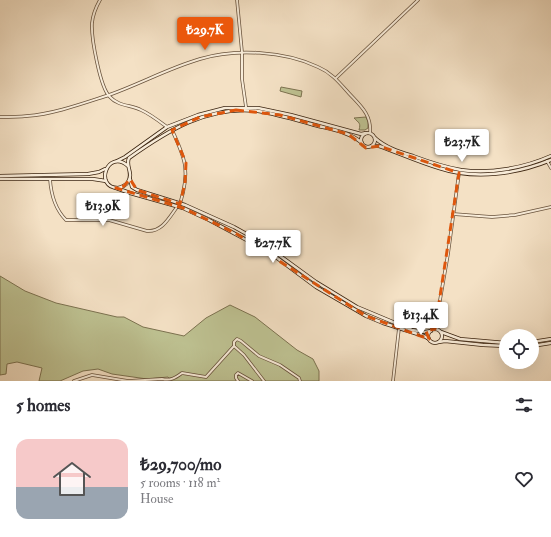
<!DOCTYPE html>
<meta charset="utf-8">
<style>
body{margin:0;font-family:"IM FELL Double Pica",serif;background:#f2f2f3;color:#2b2b33;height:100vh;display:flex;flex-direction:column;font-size:15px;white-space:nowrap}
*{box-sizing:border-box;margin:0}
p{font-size:13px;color:#7c7c81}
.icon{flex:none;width:22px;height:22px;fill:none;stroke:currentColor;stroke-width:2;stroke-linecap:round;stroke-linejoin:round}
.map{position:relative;height:381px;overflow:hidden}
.details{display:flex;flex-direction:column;background:#fff;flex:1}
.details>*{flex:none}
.tools{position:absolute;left:499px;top:329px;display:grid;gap:8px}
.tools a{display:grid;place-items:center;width:40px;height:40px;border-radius:50%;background:#fff;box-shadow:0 4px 16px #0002;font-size:20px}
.price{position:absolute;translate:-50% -34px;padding:0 9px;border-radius:4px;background:#fff;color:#222;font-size:13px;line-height:26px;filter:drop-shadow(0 1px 2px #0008)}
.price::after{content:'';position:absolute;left:50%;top:24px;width:12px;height:9px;margin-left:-6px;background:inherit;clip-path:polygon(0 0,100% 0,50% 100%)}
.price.on{background:#ea580c;color:#fff}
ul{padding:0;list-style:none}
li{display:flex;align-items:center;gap:12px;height:100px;padding:0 16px}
li span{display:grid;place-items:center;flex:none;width:112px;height:80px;border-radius:12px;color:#555}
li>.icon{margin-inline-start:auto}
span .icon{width:48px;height:48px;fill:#fffc;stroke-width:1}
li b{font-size:17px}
h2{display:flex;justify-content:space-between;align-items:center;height:48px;padding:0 16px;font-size:17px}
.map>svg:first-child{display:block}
.green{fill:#bec292;stroke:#7c7250}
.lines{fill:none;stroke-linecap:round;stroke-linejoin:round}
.street-casing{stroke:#68523c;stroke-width:3.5}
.secondary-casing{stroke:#3a230f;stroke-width:4}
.street{stroke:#f8ecd9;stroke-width:2}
.secondary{stroke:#f8ecd9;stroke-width:2.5}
.marked{fill:none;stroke:#df560c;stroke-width:3;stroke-dasharray:8 5;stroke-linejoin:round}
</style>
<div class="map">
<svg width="551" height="381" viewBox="0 0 551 381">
<rect width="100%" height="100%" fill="#f4e1c5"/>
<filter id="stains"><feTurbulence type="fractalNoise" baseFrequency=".005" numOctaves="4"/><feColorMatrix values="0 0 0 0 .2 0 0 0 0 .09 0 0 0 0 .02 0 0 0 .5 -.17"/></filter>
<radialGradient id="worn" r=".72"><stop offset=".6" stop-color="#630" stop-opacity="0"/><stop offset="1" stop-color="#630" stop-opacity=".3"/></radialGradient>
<g class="green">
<polygon points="281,87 302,91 301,97 280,91"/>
<path d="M366,117L368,122V128L365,130H359C361,123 359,123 354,118Z"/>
<polygon points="0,276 25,291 56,303 117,317 124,317 143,327 184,336 206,318 230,305 255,317 297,350 313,359 319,371 319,381 171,381 168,377 147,379 112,374 98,369 83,371 60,381 39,381 42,368 17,362 7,364 6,374 0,375"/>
</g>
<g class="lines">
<g class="street-casing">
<g id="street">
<path d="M100,0C96,7 93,14 92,23C91,37 100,88 110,97C118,106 131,105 141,110C150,114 159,121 167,127"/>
<polyline points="237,0 242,52 242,79 246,107"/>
<polyline points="336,78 418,0"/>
<path d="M0,117C9,117 18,117 27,116C54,114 84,103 109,95C140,84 169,68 200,59C235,48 285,51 318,67C330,72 338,81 346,90C358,104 372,113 370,133"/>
<path d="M172,130C186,160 190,171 180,204"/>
<polyline points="547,161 551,168"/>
<path d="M50,179C51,194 55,209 66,220H109L147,231C162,232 169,218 177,207"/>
<polyline points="453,214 492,217 515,215 551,207"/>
<polyline points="435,329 448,254 459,173"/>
<path d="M74,381L92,375L128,381L162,379C171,381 175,378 182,373L206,377L234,346"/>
<polyline points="238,381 236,378 236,375 238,373 252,381"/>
<polyline points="264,381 244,355 234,346 234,342 237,339 241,341 259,356 280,365 299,378 300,381"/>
<polyline points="393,381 399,328"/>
</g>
</g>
<g class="secondary-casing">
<g id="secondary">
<circle cx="368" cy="140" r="7"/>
<path d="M375,138C386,148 400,152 413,156C429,162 444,167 461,170C491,174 524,168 551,156"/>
<path d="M372,146H379C399,153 419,162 439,168C475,180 517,174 551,160"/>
<polyline points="117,161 125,157 167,127 198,115 225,108 258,108 291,115 361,134 366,133"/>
<path d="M128,166C107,148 94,188 118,188C122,187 126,185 128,182C134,173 125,166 129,158C167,131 208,105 258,111C276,114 293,119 311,124C328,129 349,131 362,143"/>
<polyline points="0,176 88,174 99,172 105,169"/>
<polyline points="0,179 93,179 106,181"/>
<polyline points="130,179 132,187 137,190 185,205 234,227 261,242 316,282 357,307 412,330 425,332 431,331"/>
<polyline points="116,188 130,193 183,208 209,220 269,252 316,287 366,316 383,323 424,336 429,339"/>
<circle cx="435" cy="336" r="7"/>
<polyline points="441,332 460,339 506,343"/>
<polyline points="439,342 445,341 483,345 506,346"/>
<polyline points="532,342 551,339"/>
<polyline points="532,346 551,343"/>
</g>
</g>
<use href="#street" class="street"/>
<use href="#secondary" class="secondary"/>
</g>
<path class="marked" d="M236,110L280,115L348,134L366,148L379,146L459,173L435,329L426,331L429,339L366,316L235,233L183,208L116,188L124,186L130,179L137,190L180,204L185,183L186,163L172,130L200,117Z"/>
<rect width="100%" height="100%" filter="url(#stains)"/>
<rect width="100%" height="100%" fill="url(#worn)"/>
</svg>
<div class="tools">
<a><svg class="icon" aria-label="locate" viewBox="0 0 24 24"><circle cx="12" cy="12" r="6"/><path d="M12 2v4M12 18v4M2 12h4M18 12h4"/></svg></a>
</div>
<b class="price on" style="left:205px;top:51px">₺29.7K</b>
<b class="price" style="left:462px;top:163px">₺23.7K</b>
<b class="price" style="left:103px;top:227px">₺13.9K</b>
<b class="price" style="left:273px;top:264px">₺27.7K</b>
<b class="price" style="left:421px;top:336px">₺13.4K</b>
</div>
<section class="details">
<h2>5 homes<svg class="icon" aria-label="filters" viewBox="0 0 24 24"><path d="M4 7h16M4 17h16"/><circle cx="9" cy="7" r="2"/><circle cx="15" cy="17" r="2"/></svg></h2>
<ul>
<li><span style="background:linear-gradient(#f6c9c9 60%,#9aa5b1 0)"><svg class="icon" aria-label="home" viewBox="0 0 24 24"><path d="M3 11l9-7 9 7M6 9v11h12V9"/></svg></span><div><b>₺29,700/mo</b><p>5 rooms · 118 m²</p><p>House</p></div><svg class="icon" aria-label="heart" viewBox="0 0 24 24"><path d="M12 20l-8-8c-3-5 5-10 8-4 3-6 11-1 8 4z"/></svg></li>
</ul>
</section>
